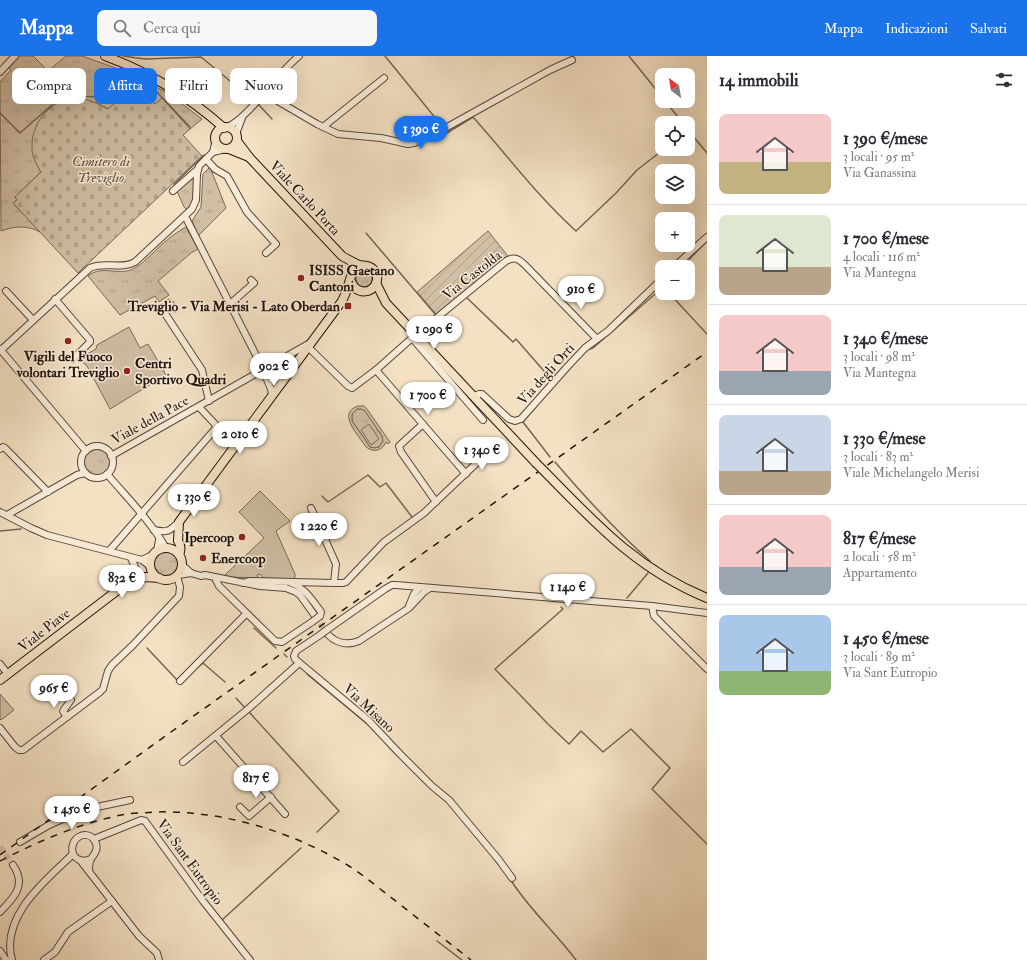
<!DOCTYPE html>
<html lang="it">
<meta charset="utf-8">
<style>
body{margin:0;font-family:"IM FELL Double Pica",serif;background:#f7f7f7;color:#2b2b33;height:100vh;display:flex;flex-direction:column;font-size:15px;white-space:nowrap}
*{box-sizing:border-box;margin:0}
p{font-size:13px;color:#7c7c81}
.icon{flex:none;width:22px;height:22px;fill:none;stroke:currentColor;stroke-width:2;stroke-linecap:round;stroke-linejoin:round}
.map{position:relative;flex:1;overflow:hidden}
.panel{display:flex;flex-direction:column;background:#fff;width:320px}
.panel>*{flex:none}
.hud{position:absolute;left:12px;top:12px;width:380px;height:36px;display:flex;gap:8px}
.needle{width:26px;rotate:329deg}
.controls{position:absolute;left:655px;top:12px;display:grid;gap:8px}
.controls a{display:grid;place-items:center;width:40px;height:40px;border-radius:8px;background:#fff;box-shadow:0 4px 16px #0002;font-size:20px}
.price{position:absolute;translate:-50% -34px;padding:0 9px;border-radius:14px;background:#fff;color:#222;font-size:13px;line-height:26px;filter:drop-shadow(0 1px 2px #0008)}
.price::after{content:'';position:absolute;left:50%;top:24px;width:12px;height:9px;margin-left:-6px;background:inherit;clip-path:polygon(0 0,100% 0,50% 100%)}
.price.active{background:#1a73e8;color:#fff}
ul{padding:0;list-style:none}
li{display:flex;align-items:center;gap:12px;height:100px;padding:0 12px}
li+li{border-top:1px solid #e1e1e2}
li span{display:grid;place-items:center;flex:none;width:112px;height:80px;border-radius:8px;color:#555}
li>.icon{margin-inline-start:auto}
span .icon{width:48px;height:48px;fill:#fffc;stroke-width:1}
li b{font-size:17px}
h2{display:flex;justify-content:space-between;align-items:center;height:48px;padding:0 12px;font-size:17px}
.tag{padding:0 14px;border-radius:8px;background:#fff;box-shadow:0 4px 16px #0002;font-size:14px;line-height:36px}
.tag.active{background:#1a73e8;color:#fff}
header{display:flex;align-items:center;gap:24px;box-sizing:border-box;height:56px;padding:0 20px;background:#1a73e8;color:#fff}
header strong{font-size:19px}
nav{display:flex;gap:22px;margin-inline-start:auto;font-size:14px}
.search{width:280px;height:36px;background:#f7f7f7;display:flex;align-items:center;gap:10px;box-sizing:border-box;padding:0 14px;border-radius:8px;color:#7c7c81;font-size:15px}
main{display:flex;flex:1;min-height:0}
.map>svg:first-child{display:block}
.grass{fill:url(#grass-tufts);stroke:#796959}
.cemetery{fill:url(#cemetery-stones);stroke:#796959}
.garden{fill:url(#garden-furrows);stroke:#796959}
.pitch{fill:#d0bea5;stroke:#796959;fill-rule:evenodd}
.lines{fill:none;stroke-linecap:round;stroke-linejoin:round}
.stream{stroke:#756556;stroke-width:1.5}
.minor-tunnel{stroke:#d4c2a9;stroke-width:6;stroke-dasharray:6 3;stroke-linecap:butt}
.minor-casing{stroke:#56473b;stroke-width:8}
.major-casing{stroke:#22140d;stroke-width:10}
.minor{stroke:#f8ecd9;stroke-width:6}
.major{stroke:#f4e1c4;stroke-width:8}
.rail{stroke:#22140d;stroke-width:1.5;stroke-dasharray:7 7;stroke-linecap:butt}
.minor-bridge-casing{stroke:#56473b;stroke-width:8;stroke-linecap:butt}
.major-bridge-casing{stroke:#22140d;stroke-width:10;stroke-linecap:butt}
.minor-bridge{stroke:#f8ecd9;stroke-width:6}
.major-bridge{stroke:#f4e1c4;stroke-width:8}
.poi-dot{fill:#8f2418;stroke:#f8ecd9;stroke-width:1.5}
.labels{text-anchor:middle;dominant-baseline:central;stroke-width:3;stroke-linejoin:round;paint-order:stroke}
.park-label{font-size:14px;font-style:italic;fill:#5f5042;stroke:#f8ecd9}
.street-label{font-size:14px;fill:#22140d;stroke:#f8ecd9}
.poi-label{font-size:14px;font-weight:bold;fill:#22140d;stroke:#f8ecd9;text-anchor:start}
</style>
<header>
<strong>Mappa</strong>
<div class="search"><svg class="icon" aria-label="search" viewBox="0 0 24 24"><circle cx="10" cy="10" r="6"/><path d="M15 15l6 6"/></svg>Cerca qui</div>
<nav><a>Mappa</a><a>Indicazioni</a><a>Salvati</a></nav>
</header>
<main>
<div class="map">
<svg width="707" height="904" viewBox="0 0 707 904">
<defs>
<pattern id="grass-tufts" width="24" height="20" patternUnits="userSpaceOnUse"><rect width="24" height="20" fill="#d0bea5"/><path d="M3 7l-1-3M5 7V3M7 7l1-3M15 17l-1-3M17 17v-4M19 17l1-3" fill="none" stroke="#b2a28d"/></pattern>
<pattern id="cemetery-stones" width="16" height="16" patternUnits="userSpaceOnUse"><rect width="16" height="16" fill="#d0bea5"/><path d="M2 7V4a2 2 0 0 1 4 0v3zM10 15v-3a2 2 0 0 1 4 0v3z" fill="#b2a28d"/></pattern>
<pattern id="garden-furrows" width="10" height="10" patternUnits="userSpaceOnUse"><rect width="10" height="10" fill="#d0bea5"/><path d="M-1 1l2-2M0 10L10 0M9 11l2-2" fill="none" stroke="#b2a28d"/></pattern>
</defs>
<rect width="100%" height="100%" fill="#f4e1c4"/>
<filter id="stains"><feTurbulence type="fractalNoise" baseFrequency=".005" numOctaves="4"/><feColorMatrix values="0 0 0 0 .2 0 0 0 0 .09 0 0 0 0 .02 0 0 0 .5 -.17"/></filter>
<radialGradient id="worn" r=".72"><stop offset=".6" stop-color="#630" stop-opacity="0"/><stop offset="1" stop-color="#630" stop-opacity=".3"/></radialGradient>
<g class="grass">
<path d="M19,0H33L48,15L66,0H82L124,15L166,36L202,63L190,73L162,42L155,49L108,53L95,46L38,110L41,116L15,141L17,144L13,147L40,176C27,169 14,170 1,175L0,26L11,14L9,12Z"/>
<polygon points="210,111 226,152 198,180 192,165 201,151 203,118"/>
<polygon points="195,119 194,147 188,155 184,151 177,135"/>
<path d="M186,171L198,193L191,197L158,225L169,239L159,246L155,240L120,259L88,220C103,208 120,221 135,212C141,209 146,203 152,198C162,188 173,178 186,171Z"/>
<circle cx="364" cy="223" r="8"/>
<polygon points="357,353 361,353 365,355 382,380 383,385 379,391 374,392 370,391 352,365 352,358"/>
<circle cx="97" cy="406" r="13"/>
<circle cx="166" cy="508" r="13"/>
<polygon points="0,638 14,654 1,664 0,663"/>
</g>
<path class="cemetery" d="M136,28L155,48L162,42L190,73L183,79L202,100L78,217L13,147L17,144L15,141L41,116C38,111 34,105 33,99C32,97 32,93 32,90C32,63 55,39 82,43C92,44 100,49 108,53Z"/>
<polygon class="garden" points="488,175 508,200 436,258 417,236"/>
<g class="pitch">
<polygon points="129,271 140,292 148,288 166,319 110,353 87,310 79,303 83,298 85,299 96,293 97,289"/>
<path d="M358,350H364L367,353L390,386L388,388L386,386C382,395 374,397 366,391C359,380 336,357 358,350ZM357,353H361L365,355L382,380L383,385L379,391L374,392L370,391L352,365V358Z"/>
<polygon points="369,368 379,383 371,389 361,374"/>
<polygon points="260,435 290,465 276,475 295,518 295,521 293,523 263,522 260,518 257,519 258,522 229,521 225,519 264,482 239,456"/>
</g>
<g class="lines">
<g class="stream">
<polyline points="123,0 145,3 201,1 253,44"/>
<polyline points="385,0 441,69"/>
<polyline points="629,0 662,41"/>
<polyline points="665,45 683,67"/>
<polyline points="259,49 272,63"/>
<polyline points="0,57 20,77 62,40 110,41 129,23 153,32 190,71"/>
<polyline points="688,74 707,97"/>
<path d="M446,76L447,77L473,61C507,99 538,141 576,175L616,137L637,114L664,93"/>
<polyline points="174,128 204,99"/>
<polyline points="366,177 435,258"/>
<polyline points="682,211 704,188"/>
<polyline points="669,237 707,278"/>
<polyline points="466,241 513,286 516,283 551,323"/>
<polyline points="587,294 593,292 662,232"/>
<polyline points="537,349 523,366 550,401"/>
<path d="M555,406C585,441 616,475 650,505"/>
<polyline points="322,440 328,446 368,419 380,431 386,427 412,461"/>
<polyline points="0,475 21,473"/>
<polyline points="654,509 656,510"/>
<polyline points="627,542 648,517"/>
<polyline points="561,551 563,553 495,613 548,668 569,688 581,675 603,696 631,673 670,712 652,733 707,788"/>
<polyline points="254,572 276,592"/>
<polyline points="147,592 178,625"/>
<polyline points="284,598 287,601"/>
<polyline points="197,612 203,607 225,626"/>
<polyline points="307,618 372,672"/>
<polyline points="236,642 246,653"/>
<polyline points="249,656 339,755 317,776"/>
<polyline points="389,691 395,697"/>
<polyline points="492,800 498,808"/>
<path d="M510,823C529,853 555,876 576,904"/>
<polyline points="222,864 301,792"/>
<polyline points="437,885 462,904"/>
</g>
<g class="minor-tunnel">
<polyline points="315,560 326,576"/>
<polyline points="0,791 13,809"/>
</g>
<g class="minor-casing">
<g id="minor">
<polyline points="0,16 15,0"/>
<polyline points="264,37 317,68 338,78 381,82 408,88 414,87 440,75 550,14 572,4"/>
<path d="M227,71C235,68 241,62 247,56C265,38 280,16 299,0"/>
<polyline points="323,71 384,22"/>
<polyline points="236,78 242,62"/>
<polyline points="213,96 216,84"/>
<polyline points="206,103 215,113 227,120 247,156 276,188 266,197"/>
<polyline points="173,135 198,113"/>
<polyline points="185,160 260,307 271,333 272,339"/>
<polyline points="674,211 707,181"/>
<polyline points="6,235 33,264"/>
<polyline points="55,243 90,284 90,286 73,303"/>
<polyline points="230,248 254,227 251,224"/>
<polyline points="175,253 169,247 162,253 202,314 209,345"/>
<path d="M417,278L506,205C515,200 519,203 526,210L597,283L608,275L662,223"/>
<polyline points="308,291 348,330 352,332 376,314 412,282 483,364"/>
<polyline points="0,293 86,395"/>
<path d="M0,295L90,212C104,205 121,214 135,206L192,153L196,144L197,118L199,110L213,96L225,93"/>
<polyline points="376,314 466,418"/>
<path d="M264,317L275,322L286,320C286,312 280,309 272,308"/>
<polyline points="475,340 479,338 482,338 509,363 515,365 521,363 568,310 585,292 597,283"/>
<polyline points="423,368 399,390 401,396 436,446"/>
<circle cx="97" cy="406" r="16"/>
<polyline points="0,393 3,391 5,392 48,436"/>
<polyline points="111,400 310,287"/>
<path d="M107,418C123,437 140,454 154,474C159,480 162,486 166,492"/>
<polyline points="311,452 336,508 334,527"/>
<polyline points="0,456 31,472 47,479 142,504 151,511"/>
<polyline points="7,459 77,419 85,417"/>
<path d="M154,474C168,477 169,475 179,466"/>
<polyline points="109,495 216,372 215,368 199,351"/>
<polyline points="157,495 159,484"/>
<polyline points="142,504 150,500 152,501"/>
<polyline points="182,509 191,517"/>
<polyline points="178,519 191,517 201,520 205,519 260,530 286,532 296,536 300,539 315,560"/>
<polyline points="131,524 136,513 131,502"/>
<polyline points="216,524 219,530 275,585 282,586 312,566"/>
<polyline points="243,527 249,525 334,527 343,527 346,526 384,486 424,457 485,399"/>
<path d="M291,527C304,531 313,545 321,556L320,560"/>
<polyline points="409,550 414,538 419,532"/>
<polyline points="652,550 654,560 707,613"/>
<polyline points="328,573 385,533 392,529 396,529 652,550 707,557"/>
<path d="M326,576C334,587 347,590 359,585L409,552L424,536L430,532"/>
<polyline points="320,579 296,595 294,600 295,603 368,664 400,698 432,730 449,744 499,804 512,822"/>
<polyline points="0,608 8,618"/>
<polyline points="180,625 246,558"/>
<polyline points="67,661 63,655 71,644"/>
<polyline points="0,672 15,691 19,694 23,694 100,636 103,633 108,615 112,609 133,589 179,540 180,531 177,520"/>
<polyline points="216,680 285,758"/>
<polyline points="183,706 248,653 297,609"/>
<polyline points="240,751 249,760 271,741"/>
<polyline points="94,783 141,764 145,765 203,845 250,904"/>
<polyline points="20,786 49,769 83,754 130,744"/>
<polyline points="80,804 139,880 157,897 159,904"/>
<path d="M89,815C89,811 89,806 91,803C95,797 99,793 95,785C87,772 68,782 73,798C77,805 84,806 91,803"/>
<path d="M0,856C14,842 27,829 13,809"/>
<polyline points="0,895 6,904"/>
<path d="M12,904C0,860 46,824 73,798"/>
<polyline points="44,904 55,896 68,876 112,845"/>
</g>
</g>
<g class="major-casing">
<g id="major">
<path d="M105,0C149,16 188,40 224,72"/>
<circle cx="226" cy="82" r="11"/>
<path d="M237,85L249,101L342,200C347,203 353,206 359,209C364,210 369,209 373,213C385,225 369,243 355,232L350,224"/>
<polyline points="229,93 249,101"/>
<polyline points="376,227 386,247 536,407"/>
<path d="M546,417C597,469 638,514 707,542"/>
<circle cx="166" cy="508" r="16"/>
<path d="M179,499C181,494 181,489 178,485L179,466L342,245C344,241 346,237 347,233C351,223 350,214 361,210"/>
<polyline points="0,624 131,524 145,521 159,522"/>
</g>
</g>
<use href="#minor" class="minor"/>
<use href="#major" class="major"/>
<g class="rail">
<polyline points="0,799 171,676 707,296"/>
<path d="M0,805C39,785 78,768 121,759C131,757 143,757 154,756C222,754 291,775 349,810C366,821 381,834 397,846C422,866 447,885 471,904"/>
</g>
<g class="minor-bridge-casing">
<g id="minor-bridge">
<polyline points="312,566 320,560"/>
<polyline points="320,579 328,573"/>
</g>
</g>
<g class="major-bridge-casing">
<polyline id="major-bridge" points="536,407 546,417"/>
</g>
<use href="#minor-bridge" class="minor-bridge"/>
<use href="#major-bridge" class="major-bridge"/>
</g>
<g class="poi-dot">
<circle cx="301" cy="222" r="4"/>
<rect x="344" y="246" width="8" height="8" rx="2"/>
<circle cx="68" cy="285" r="4"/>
<circle cx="127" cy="315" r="4"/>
<circle cx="242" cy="481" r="4"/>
<circle cx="203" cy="502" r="4"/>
</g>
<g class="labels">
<g class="park-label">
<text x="101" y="105">Cimitero di<tspan x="101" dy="16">Treviglio</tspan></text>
</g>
<g class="street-label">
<text transform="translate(305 142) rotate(47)">Viale Carlo Porta</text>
<text transform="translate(472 219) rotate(-38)">Via Castolda</text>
<text transform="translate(546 318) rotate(-48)">Via degli Orti</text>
<text transform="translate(150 364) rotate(-29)">Viale della Pace</text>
<text transform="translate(44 574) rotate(-38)">Viale Piave</text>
<text transform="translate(369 652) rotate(43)">Via Misano</text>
<text transform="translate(190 806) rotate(54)">Via Sant Eutropio</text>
</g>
<g class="poi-label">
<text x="309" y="214">ISISS Gaetano<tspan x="309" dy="16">Cantoni</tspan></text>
<text x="340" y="250" text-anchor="end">Treviglio - Via Merisi - Lato Oberdan</text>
<text x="68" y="300" text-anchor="middle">Vigili del Fuoco<tspan x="68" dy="16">volontari Treviglio</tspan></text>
<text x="135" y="307">Centri<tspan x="135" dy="16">Sportivo Quadri</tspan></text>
<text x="234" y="481" text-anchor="end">Ipercoop</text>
<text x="211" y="502">Enercoop</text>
</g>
</g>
<rect width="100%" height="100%" filter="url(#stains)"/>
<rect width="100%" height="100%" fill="url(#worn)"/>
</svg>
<div class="controls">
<a><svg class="needle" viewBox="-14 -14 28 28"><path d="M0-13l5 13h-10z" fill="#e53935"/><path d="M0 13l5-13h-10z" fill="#7c7c81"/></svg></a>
<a><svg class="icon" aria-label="locate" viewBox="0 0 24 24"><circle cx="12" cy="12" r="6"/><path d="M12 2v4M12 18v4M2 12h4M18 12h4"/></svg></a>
<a><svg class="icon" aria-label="layers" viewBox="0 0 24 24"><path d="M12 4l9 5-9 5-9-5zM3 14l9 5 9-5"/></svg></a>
<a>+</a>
<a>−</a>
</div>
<b class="price active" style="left:421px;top:94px">1 390 €</b>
<b class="price" style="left:581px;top:254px">910 €</b>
<b class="price" style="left:434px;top:294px">1 090 €</b>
<b class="price" style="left:274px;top:331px">902 €</b>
<b class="price" style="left:428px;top:360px">1 700 €</b>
<b class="price" style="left:240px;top:399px">2 010 €</b>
<b class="price" style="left:482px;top:415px">1 340 €</b>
<b class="price" style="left:194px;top:462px">1 330 €</b>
<b class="price" style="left:319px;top:491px">1 220 €</b>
<b class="price" style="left:122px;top:543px">832 €</b>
<b class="price" style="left:568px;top:552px">1 140 €</b>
<b class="price" style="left:54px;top:653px">965 €</b>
<b class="price" style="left:256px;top:743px">817 €</b>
<b class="price" style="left:72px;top:774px">1 450 €</b>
<div class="hud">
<a class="tag">Compra</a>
<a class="tag active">Affitta</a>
<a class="tag">Filtri</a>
<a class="tag">Nuovo</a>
</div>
</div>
<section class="panel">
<h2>14 immobili<svg class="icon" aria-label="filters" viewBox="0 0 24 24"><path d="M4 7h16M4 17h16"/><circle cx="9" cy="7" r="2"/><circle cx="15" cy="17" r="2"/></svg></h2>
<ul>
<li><span style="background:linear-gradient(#f6c9c9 60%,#c2b280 0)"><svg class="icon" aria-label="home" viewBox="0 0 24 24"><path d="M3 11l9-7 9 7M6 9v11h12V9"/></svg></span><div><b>1 390 €/mese</b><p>3 locali · 95 m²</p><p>Via Ganassina</p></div></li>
<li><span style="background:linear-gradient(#dfe7d0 65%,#b9a48a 0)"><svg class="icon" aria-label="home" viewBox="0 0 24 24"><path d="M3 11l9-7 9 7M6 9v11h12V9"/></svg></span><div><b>1 700 €/mese</b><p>4 locali · 116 m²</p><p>Via Mantegna</p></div></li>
<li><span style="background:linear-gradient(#f6c9c9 70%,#9aa5b1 0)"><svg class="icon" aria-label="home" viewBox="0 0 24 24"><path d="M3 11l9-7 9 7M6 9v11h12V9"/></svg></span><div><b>1 340 €/mese</b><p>3 locali · 98 m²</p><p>Via Mantegna</p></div></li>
<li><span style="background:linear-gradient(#c9d6e8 70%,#b9a48a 0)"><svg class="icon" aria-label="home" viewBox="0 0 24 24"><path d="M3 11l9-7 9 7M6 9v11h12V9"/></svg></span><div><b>1 330 €/mese</b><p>3 locali · 83 m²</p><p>Viale Michelangelo Merisi</p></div></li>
<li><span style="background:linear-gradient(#f6c9c9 65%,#9aa5b1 0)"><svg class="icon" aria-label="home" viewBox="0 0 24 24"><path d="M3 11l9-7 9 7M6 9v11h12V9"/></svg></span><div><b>817 €/mese</b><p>2 locali · 58 m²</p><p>Appartamento</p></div></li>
<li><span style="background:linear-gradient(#a9c7e8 70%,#8fb573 0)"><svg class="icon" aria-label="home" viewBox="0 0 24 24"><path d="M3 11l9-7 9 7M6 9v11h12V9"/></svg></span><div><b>1 450 €/mese</b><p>3 locali · 89 m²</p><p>Via Sant Eutropio</p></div></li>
</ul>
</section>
</main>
